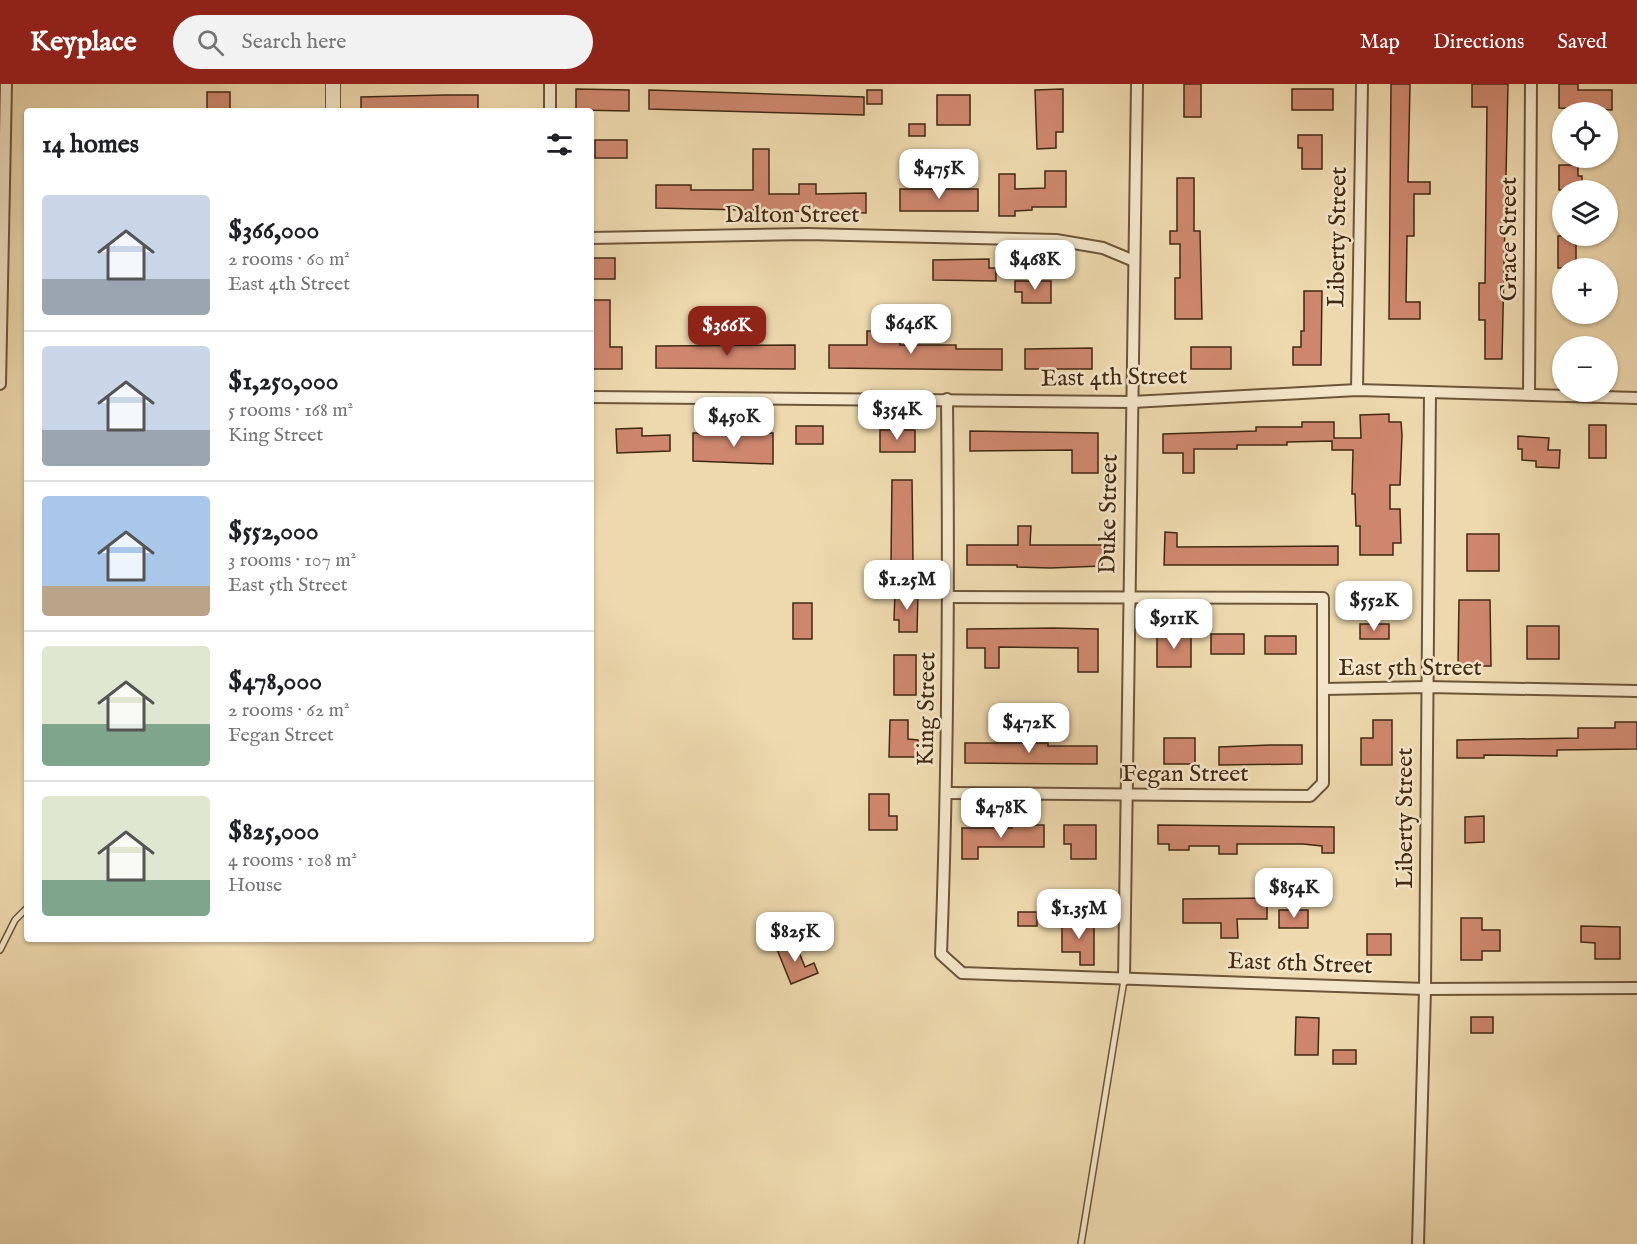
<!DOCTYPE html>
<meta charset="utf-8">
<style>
body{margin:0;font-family:"IM FELL English",serif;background:#f2f2f2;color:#202124;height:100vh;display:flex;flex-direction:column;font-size:22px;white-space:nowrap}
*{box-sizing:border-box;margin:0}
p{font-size:20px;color:#757577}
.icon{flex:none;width:33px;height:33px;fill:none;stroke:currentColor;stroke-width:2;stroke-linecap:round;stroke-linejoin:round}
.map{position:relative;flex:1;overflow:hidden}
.panel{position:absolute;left:24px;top:24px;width:570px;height:834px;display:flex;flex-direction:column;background:#fff;border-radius:6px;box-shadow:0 2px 4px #0004}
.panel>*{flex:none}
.fabs{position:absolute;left:1552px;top:18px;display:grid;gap:12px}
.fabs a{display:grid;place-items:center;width:66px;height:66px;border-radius:50%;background:#fff;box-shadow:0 2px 4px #0004;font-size:30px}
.price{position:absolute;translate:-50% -51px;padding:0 14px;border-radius:12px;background:#fff;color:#222;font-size:20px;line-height:39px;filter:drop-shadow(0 2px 3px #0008)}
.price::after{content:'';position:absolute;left:50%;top:36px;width:18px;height:14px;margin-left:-9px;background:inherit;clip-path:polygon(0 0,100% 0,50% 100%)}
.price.current{background:#8f2418;color:#fff}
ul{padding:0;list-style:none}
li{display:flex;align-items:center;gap:18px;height:150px;padding:0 18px}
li+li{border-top:2px solid #e0e0e0}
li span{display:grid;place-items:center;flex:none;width:168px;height:120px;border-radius:6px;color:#555}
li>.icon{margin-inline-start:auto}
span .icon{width:72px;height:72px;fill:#fffc;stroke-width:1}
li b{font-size:26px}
h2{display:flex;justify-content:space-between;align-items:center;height:72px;padding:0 18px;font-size:26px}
header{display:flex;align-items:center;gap:36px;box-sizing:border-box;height:84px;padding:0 30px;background:#8f2418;color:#fff}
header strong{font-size:28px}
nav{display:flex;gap:33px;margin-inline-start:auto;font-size:21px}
.search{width:420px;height:54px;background:#f2f2f2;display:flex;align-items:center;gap:15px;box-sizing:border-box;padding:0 21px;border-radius:33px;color:#757577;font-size:22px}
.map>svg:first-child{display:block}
.building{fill:#ce876e;stroke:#402912;stroke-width:1.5}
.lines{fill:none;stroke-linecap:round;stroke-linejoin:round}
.service-casing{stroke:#6c5539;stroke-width:8}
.minor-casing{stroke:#6c5539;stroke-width:14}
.tertiary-casing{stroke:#6c5539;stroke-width:16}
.service{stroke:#f4e6ca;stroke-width:5}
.minor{stroke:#f4e6ca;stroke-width:10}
.tertiary{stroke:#f4e6ca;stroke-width:14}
.labels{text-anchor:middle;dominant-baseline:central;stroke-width:5;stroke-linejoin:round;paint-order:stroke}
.street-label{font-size:24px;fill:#402912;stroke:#f4e6ca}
</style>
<header>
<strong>Keyplace</strong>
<div class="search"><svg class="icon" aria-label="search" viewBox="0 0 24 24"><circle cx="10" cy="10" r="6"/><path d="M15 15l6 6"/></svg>Search here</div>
<nav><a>Map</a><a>Directions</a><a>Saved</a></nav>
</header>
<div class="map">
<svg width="1637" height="1160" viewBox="0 0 1637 1160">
<rect width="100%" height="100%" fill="#eed9ae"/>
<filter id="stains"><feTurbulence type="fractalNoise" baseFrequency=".00333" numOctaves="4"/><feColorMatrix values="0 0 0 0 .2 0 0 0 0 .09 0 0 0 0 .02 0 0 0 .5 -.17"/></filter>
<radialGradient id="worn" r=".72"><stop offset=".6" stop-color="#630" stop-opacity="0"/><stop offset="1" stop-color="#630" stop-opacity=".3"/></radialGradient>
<g class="building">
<rect x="1184" y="0" width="17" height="33"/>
<polygon points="1391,0 1410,0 1408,98 1430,98 1430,110 1414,110 1414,152 1407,152 1406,218 1420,218 1420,235 1389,235"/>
<polygon points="1472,0 1508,0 1502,275 1485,275 1485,236 1479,236 1479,199 1485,199 1487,23 1472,23"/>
<polygon points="1559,0 1578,0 1578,6 1612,6 1612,26 1559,24"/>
<polygon points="576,5 629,6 629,27 576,26"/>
<polygon points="1063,5 1063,48 1056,48 1056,64 1037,65 1035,6"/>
<rect x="1292" y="5" width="41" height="21"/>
<polygon points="649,6 864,13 864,31 649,25"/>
<rect x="867" y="6" width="15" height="14"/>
<polygon points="207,8 230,8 230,25 225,25 225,27 207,27"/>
<polygon points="445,11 478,11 478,27 361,27 361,13"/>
<rect x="937" y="11" width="33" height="30"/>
<rect x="909" y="40" width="16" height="12"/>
<polygon points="1298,51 1322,51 1322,85 1302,85 1302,64 1298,64"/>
<rect x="595" y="56" width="32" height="18"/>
<polygon points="753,65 769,65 769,110 799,110 799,100 816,100 816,110 866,109 866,129 656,124 656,101 691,101 691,106 753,106"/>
<polygon points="1559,81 1578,81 1578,92 1582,92 1582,106 1559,106"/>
<polygon points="1045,87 1066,87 1066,123 1032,123 1032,126 1015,127 1015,132 999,132 999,90 1015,90 1015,105 1045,104"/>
<polygon points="1177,94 1194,94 1194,147 1200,147 1202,235 1175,235 1175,194 1180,194 1180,160 1170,160 1170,147 1177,147"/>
<rect x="900" y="105" width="78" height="22"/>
<rect x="1558" y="152" width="18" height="32"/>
<rect x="591" y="174" width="24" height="21"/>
<polygon points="989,175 989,184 996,184 996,197 933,196 933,176"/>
<polygon points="1015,197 1051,197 1051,219 1022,219 1022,208 1015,208"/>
<polygon points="1304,207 1322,207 1321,281 1293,281 1293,263 1301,263 1301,247 1304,247"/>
<polygon points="592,216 610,216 610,263 622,263 622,285 591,285"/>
<polygon points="867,247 900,247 900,261 956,261 956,265 1002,265 1002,286 829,284 829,261 867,261"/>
<polygon points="795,261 795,285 656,284 656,262"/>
<rect x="1191" y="263" width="40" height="22"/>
<polygon points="1092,264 1092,285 1025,285 1025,265"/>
<polygon points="1389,330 1389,338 1401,338 1402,351 1400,401 1390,401 1390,425 1400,425 1401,459 1393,459 1393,471 1360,471 1360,442 1356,442 1355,410 1352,410 1353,366 1332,366 1332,357 1287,358 1287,361 1237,361 1237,365 1194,365 1194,389 1183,389 1183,369 1163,369 1163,350 1256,347 1256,343 1302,343 1302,338 1334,338 1334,354 1361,354 1360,331"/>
<rect x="1589" y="341" width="17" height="33"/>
<rect x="796" y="342" width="27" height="18"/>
<polygon points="642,344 642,352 670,351 670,367 617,369 616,345"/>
<rect x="880" y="346" width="35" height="22"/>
<polygon points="970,347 1098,349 1098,389 1072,389 1072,366 970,367"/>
<polygon points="693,349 773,349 773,380 693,377"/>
<polygon points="1518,352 1549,354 1548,366 1560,366 1559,384 1536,383 1536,377 1522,376 1522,365 1518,365"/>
<polygon points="892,396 912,396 913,478 891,478"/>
<polygon points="1018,442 1031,442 1030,461 1102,461 1102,482 1050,484 1017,483 1017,481 967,481 967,461 1018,461"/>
<polygon points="1165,448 1177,449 1177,463 1338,462 1338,481 1164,481"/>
<rect x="1467" y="450" width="32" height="37"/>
<polygon points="895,508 918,508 917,548 899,548 899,536 894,536"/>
<polygon points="1459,516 1490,516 1491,582 1458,582"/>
<rect x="793" y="519" width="19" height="36"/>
<rect x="1360" y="540" width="29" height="15"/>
<rect x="1527" y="542" width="32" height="33"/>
<polygon points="1054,544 1098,545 1098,588 1078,588 1078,564 999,563 999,584 985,584 985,564 967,564 967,545"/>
<rect x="1157" y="550" width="34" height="33"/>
<rect x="1211" y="550" width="33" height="20"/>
<rect x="1265" y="552" width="31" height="18"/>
<rect x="894" y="571" width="22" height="40"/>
<polygon points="890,636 908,636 908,655 918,656 918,673 889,673"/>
<polygon points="1373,636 1392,636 1392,681 1361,681 1361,654 1373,654"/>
<polygon points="1615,638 1637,638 1637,665 1557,666 1557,672 1484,671 1484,674 1457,674 1457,656 1578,654 1578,644 1615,644"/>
<rect x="1164" y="654" width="31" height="26"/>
<polygon points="965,659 1048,659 1048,662 1097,662 1097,680 965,679"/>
<polygon points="1270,661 1302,661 1302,680 1219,681 1219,663"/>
<polygon points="869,710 889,710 889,732 897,732 897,746 869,746"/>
<polygon points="1484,732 1484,758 1465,759 1465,733"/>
<polygon points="1012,741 1044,741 1044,763 978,763 978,775 962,775 962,744 1012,744"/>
<polygon points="1064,741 1096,741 1096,775 1071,775 1071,760 1064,760"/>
<polygon points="1158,741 1334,743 1334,769 1322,769 1322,762 1303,760 1237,760 1237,770 1219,770 1219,762 1189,762 1189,766 1169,766 1169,760 1158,760"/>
<polygon points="1267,814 1267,835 1237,835 1238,854 1221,854 1221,839 1183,839 1183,815"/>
<rect x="1279" y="826" width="29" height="18"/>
<rect x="1018" y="828" width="19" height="14"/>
<polygon points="1461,834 1482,834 1482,846 1500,846 1500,867 1482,867 1482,876 1461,876"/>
<polygon points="1062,837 1094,837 1094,881 1080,881 1080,868 1062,868"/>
<polygon points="1581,842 1620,843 1620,875 1595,875 1595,859 1581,858"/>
<rect x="1367" y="850" width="24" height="21"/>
<polygon points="794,856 805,883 814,879 818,889 791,900 776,863"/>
<polygon points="1296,933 1319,934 1318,971 1295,971"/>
<rect x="1471" y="933" width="22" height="16"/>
<rect x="1333" y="966" width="23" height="14"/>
</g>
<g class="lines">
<g class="service-casing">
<g id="service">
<polyline points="0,866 15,836 27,824"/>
<polyline points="1081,1160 1124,896"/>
</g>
</g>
<g class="minor-casing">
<g id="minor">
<polyline points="550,27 550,0"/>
<polyline points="591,154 807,150 1056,156 1103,164 1134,177"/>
<polyline points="0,300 6,0"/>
<polyline points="1357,306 1362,0"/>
<polyline points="1529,310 1531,0"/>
<polyline points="591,313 1132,318 1357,306 1637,314"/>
<path d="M947,315C949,501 948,685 941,870L962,889L1425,905L1637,904"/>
<polyline points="1324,605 1427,603 1637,607"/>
<polyline points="947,709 1310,712 1323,699 1323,514 949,513"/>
<polyline points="1124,896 1137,0"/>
<polyline points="1418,1160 1425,905 1430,308"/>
</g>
</g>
<g class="tertiary-casing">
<polyline id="tertiary" points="333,27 333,0"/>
</g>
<use href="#service" class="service"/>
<use href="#minor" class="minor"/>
<use href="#tertiary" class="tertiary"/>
</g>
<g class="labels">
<g class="street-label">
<text x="792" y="131">Dalton Street</text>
<text transform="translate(1338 153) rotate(-89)">Liberty Street</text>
<text transform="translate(1509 155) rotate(-90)">Grace Street</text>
<text transform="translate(1114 294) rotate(-1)">East 4th Street</text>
<text transform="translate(1109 430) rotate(-89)">Duke Street</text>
<text x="1410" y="584">East 5th Street</text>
<text transform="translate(927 625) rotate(-89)">King Street</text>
<text x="1185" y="690">Fegan Street</text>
<text transform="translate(1405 734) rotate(-90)">Liberty Street</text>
<text transform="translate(1300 880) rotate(2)">East 6th Street</text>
</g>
</g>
<rect width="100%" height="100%" filter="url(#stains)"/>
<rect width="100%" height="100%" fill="url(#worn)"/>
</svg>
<div class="fabs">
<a><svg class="icon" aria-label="locate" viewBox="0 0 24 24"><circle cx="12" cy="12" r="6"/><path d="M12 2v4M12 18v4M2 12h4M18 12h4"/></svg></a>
<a><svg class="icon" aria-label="layers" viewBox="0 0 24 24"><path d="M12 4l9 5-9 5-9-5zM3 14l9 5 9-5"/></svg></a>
<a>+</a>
<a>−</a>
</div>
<b class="price" style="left:939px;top:116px">$475K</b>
<b class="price" style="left:1035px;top:207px">$468K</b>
<b class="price" style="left:911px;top:271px">$646K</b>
<b class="price current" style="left:727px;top:273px">$366K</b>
<b class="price" style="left:897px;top:357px">$354K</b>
<b class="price" style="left:734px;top:364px">$450K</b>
<b class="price" style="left:907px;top:527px">$1.25M</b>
<b class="price" style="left:1374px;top:548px">$552K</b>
<b class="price" style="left:1174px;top:566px">$911K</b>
<b class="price" style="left:1029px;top:670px">$472K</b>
<b class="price" style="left:1001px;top:755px">$478K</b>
<b class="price" style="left:1294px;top:835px">$854K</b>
<b class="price" style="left:1079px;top:856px">$1.35M</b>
<b class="price" style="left:795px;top:879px">$825K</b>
<section class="panel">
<h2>14 homes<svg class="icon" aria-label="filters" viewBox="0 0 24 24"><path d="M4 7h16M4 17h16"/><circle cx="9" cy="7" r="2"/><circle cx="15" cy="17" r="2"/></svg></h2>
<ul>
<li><span style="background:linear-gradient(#c9d6e8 70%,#9aa5b1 0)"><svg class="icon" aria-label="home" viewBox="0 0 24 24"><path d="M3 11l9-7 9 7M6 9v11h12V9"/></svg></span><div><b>$366,000</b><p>2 rooms · 60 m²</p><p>East 4th Street</p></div></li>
<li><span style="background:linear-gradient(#c9d6e8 70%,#9aa5b1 0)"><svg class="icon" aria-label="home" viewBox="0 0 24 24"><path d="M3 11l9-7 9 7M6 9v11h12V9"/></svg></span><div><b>$1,250,000</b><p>5 rooms · 168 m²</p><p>King Street</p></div></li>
<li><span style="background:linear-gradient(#a9c7e8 75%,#b9a48a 0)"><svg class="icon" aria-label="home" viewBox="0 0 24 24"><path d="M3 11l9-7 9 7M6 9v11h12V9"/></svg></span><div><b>$552,000</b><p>3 rooms · 107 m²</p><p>East 5th Street</p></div></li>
<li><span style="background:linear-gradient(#dfe7d0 65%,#7fa58c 0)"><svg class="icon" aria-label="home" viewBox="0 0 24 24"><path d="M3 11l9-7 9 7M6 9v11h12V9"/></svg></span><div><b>$478,000</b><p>2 rooms · 62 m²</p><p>Fegan Street</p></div></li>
<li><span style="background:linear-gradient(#dfe7d0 70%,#7fa58c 0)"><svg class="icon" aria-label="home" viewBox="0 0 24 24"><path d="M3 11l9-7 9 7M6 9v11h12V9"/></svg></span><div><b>$825,000</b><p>4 rooms · 108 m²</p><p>House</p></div></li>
</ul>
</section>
</div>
